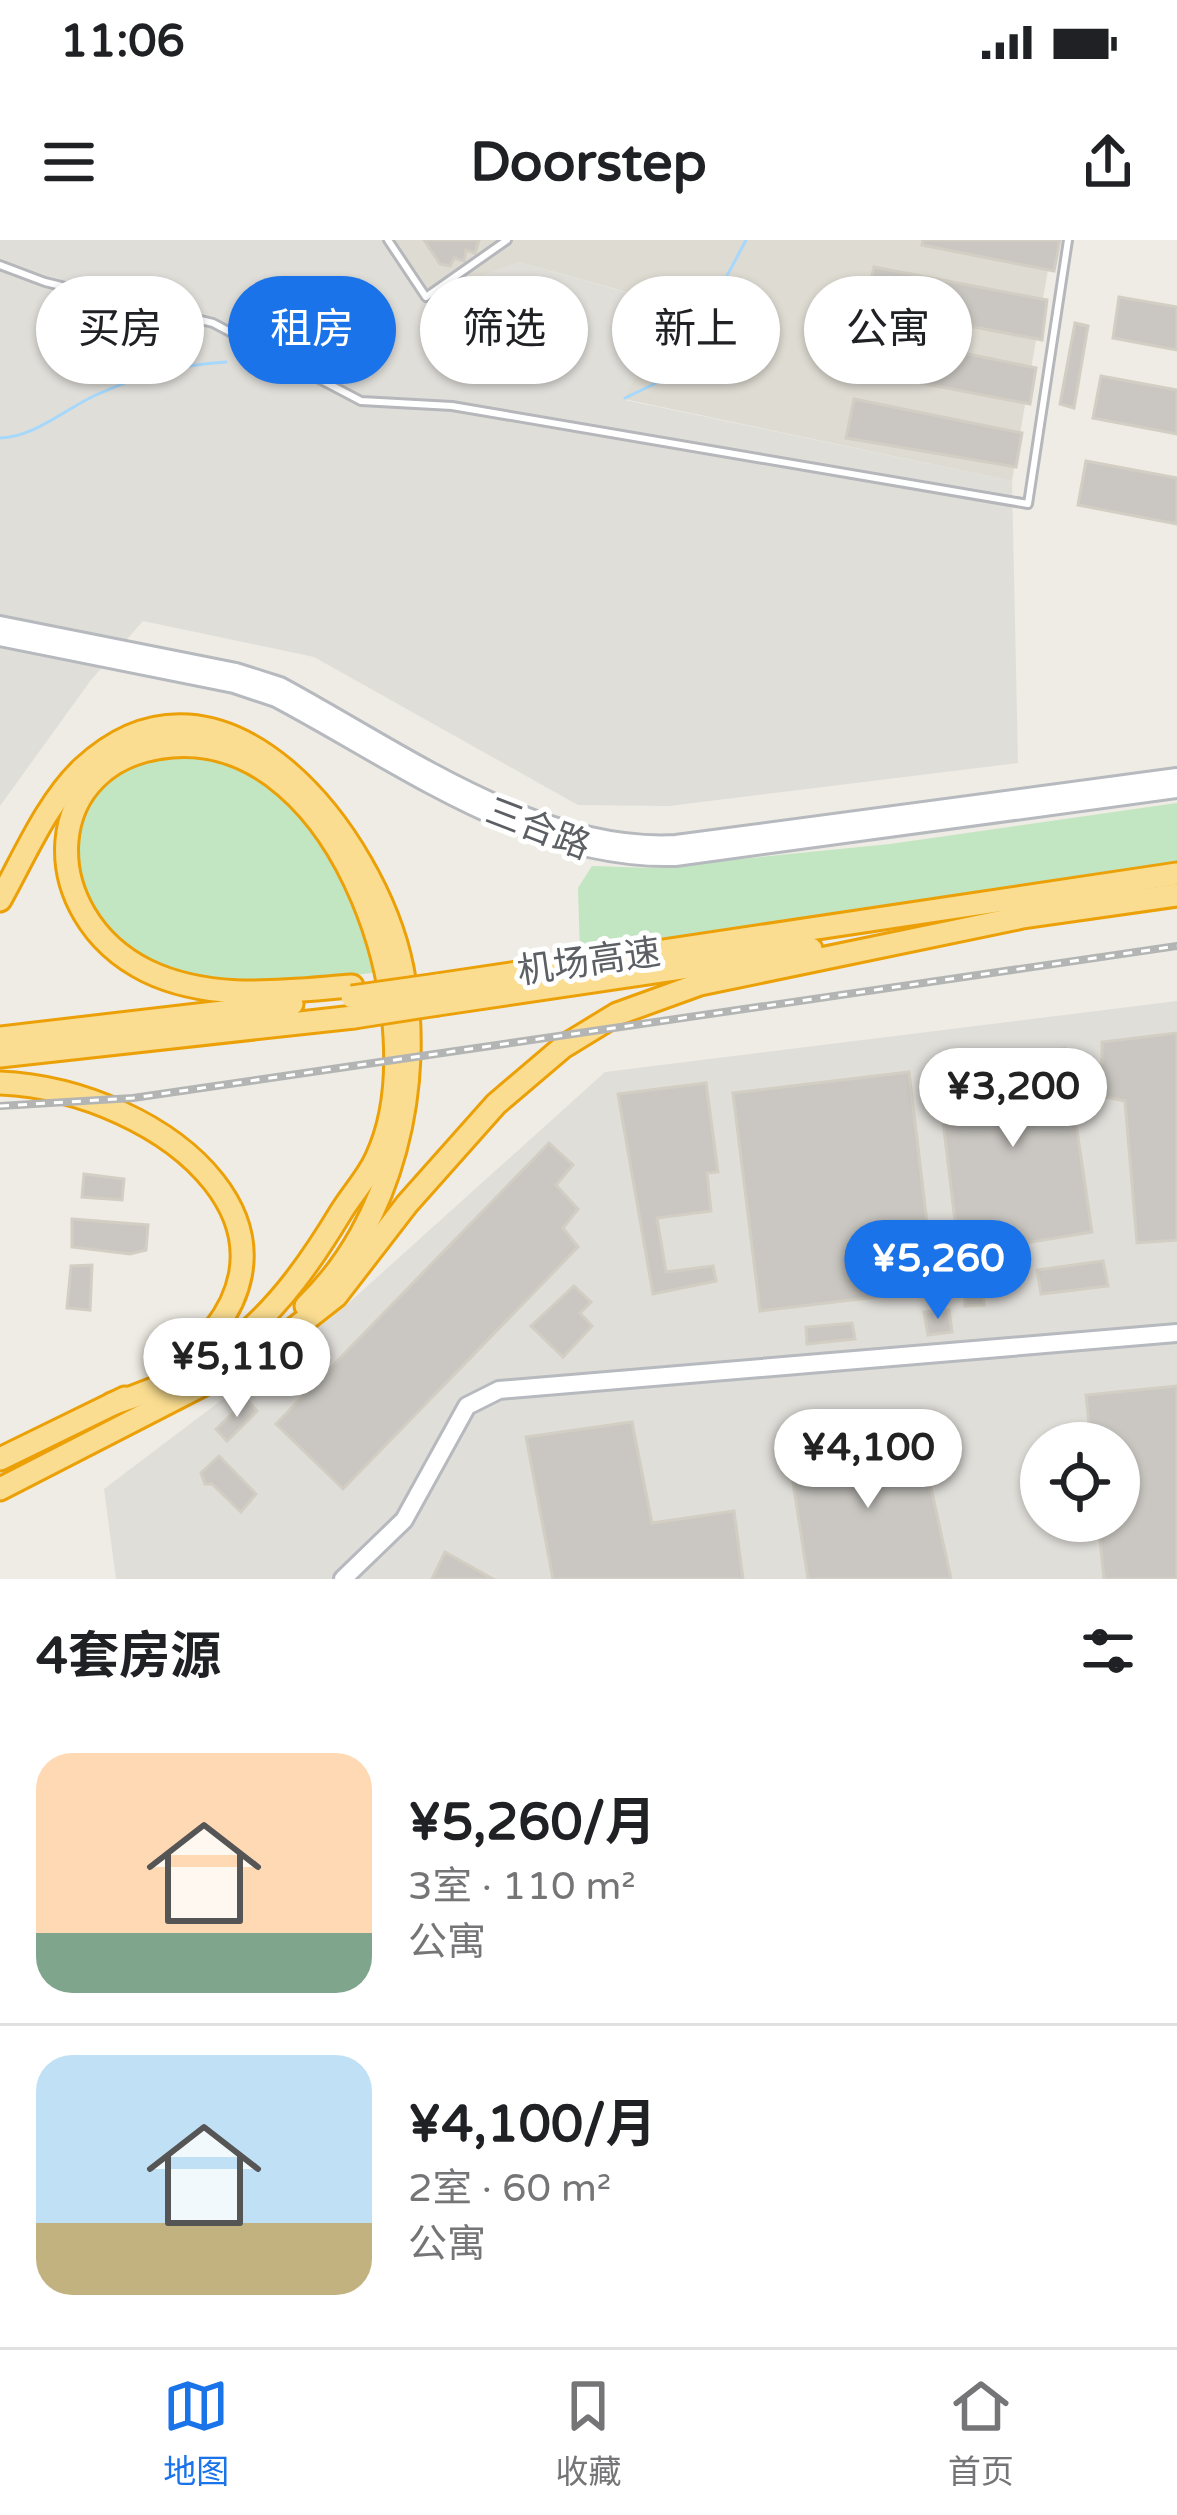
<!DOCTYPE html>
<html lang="zh">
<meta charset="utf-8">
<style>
body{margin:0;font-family:"Varela Round","Noto Sans SC",sans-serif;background:#f2f2f2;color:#202124;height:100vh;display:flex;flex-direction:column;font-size:45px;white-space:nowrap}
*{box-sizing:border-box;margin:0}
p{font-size:39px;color:#757577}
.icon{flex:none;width:66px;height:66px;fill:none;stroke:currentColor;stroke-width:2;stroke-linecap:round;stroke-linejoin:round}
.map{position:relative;height:1339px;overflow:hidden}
.side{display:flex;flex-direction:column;background:#fff;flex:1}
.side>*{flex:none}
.top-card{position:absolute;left:36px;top:36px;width:1107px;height:108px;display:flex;gap:24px}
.controls{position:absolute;left:1020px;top:1182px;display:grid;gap:24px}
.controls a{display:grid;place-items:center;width:120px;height:120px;border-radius:50%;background:#fff;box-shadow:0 3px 9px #0004;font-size:60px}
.price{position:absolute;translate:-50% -102px;padding:0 27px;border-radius:42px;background:#fff;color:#222;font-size:39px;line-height:78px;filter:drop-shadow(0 3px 6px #0008)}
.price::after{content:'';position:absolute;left:50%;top:72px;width:36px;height:27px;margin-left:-18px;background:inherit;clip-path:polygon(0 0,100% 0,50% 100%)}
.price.on{background:#1a73e8;color:#fff}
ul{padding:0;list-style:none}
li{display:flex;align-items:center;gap:36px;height:300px;padding:0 36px}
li+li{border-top:3px solid #e0e0e0}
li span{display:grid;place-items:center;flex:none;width:336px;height:240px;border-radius:36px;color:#555}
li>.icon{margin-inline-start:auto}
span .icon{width:144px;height:144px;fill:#fffc;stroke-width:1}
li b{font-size:51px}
h2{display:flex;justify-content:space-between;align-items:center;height:144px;padding:0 36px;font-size:51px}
.pill{padding:0 42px;border-radius:54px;background:#fff;box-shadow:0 3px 9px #0004;font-size:42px;line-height:108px}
.pill.on{background:#1a73e8;color:#fff}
.status{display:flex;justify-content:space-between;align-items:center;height:84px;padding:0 60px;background:#fff;direction:ltr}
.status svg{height:33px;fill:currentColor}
header{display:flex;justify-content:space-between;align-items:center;height:156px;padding:0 36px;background:#fff;font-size:54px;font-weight:800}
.tabs{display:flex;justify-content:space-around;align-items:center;height:168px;border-top:3px solid #e0e0e0;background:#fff;font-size:33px;color:#757577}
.tabs a{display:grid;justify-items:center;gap:6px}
.tabs .on{color:#1a73e8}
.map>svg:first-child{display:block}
.industrial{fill:#e0ded9;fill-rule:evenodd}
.education{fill:#dedbd2}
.green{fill:#c2e5c2}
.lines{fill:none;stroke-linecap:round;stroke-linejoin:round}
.stream{stroke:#a6d8fc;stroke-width:3}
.building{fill:#cac7c2;stroke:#d3cec3;stroke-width:3}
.lane-casing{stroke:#b5b7bb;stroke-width:12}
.secondary-casing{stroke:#b6b9be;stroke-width:22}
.highway-casing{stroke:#eca007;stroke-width:27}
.lane{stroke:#fff;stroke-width:6}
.secondary{stroke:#fff;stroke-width:16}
.highway{stroke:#fadd90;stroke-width:21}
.rail-casing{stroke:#b3b4b4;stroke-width:8}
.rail{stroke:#fff;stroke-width:3;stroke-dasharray:9;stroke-linecap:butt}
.highway-bridge-casing{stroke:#eca007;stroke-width:27;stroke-linecap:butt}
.highway-bridge{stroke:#fadd90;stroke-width:21}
.labels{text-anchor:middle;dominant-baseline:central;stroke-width:10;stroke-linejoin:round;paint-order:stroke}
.street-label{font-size:36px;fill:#5c6064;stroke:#fff}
</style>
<div class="status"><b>11:06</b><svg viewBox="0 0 49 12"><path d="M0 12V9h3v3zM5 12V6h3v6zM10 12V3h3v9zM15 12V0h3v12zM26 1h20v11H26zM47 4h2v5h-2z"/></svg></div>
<header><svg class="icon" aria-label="menu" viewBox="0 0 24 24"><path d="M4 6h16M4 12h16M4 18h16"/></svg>Doorstep<svg class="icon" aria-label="share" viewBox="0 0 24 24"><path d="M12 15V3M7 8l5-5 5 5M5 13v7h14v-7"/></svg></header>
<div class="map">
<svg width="1177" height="1339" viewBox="0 0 1177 1339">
<rect width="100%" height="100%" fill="#eeece4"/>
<g class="industrial">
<polygon points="0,0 382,0 426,57 519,22 674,66 625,160 1012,241 1018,523 669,566 578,565 314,417 143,381 91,440 0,566"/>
<path d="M1177,761V1339H116L104,1249L342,1069L605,832ZM1041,1203H1119V1281H1041Z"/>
</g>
<polygon class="education" points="382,0 1053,0 1012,241 624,159 673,65 519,22 426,57"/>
<g class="green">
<path d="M173,511C191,513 212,513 229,519C316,548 351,655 380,732C317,739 241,756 180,734C114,711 75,676 77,603C78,574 96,544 121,528C136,519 157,516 173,511Z"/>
<polygon points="1177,563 1177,627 580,711 578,648 592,626 651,628 890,604"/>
</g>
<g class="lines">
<g class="stream">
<polyline points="625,158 675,134 746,0"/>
<path d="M0,198C35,197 65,169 96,155C140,135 178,125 226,122"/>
</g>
</g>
<g class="building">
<polygon points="424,0 479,0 475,13 466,10 464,21 454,18 450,26 440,24"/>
<polygon points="923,0 1060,0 1054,31 922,5"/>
<polygon points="874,27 1047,60 1042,100 865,66"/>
<polygon points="1119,57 1177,67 1177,110 1113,98"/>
<polygon points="1075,83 1088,86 1074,168 1060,164"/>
<polygon points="866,93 1036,128 1030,164 858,131"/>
<polygon points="1101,136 1177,150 1177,194 1093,178"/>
<polygon points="854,159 1022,193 1016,227 846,198"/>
<polygon points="1086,221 1177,238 1177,284 1078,265"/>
<polygon points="1177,793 1177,1000 1137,1003 1125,861 1100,856 1095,828 1102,823 1102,802"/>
<polygon points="1065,809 1092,992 959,1014 936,823"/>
<polygon points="909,832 935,1050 760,1071 733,853"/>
<polygon points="706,843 718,932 707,933 711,971 657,978 666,1032 713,1026 716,1041 653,1054 618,854"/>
<polygon points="549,903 573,925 556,945 578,969 563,988 578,1007 343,1249 276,1184"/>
<polygon points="84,934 124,939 122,960 82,957"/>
<polygon points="72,979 148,985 146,1010 130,1014 72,1007"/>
<polygon points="1103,1021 1108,1046 1041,1054 1037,1030"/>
<polygon points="92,1025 90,1070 67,1068 71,1026"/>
<polygon points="981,1036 984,1065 965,1066 965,1037"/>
<polygon points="574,1046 591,1062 580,1073 592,1086 563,1117 531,1086"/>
<polygon points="949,1070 952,1092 928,1095 924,1072"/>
<polygon points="852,1083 855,1099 807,1104 806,1087"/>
<polygon points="1177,1146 1177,1339 1104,1339 1098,1281 1119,1281 1119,1203 1091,1203 1086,1155"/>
<polygon points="247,1160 257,1171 227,1201 216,1189"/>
<polygon points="632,1182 652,1283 734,1271 743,1339 553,1339 526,1197"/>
<polygon points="919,1193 951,1339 808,1339 788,1210"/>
<polygon points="219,1216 256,1254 241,1272 212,1244 205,1244 201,1233"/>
<polygon points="445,1312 493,1339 432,1339"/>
</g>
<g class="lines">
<g class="lane-casing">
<g id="lane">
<polyline points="388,0 426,57 507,0"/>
<polyline points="0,25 45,42 213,83 361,161 452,166 1028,264 1068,0"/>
</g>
</g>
<g class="secondary-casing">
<g id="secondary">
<path d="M0,385L236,432L280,446C399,510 537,612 676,604L1177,537"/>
<path d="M0,397L234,444L276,458C401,524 529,621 675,617L1177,549"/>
<polyline points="343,1339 404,1280 467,1166 499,1150 1177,1093"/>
</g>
</g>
<g class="highway-casing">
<g id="highway">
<path d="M0,660C24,617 47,562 83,528C223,398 376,597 402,728C425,843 393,983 306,1066"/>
<polyline points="1008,679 1177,655"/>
<polyline points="437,745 1177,634"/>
<polyline points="438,764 811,709"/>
<polyline points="0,798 292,764"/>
<polyline points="0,816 354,777"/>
<path d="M0,843C164,850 352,1002 163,1137"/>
<path d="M112,1164C227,1128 280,1073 341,972C352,954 368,937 376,919C439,788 345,492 172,506C38,517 34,675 147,731C211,762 284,751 352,746"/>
<polyline points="0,1219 125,1158"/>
<polyline points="0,1249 249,1121 290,1092 336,1056 407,964 496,864 563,807 617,774 700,744 1018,678"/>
</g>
</g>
<use href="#lane" class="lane"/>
<use href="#secondary" class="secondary"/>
<use href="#highway" class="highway"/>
<g class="rail-casing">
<polyline id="rail" points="0,866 133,858 1177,706"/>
</g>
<use href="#rail" class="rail"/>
<g class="highway-bridge-casing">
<g id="highway-bridge">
<polyline points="352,757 437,745"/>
<polyline points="354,777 438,764"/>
</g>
</g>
<use href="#highway-bridge" class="highway-bridge"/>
</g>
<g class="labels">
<g class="street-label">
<text transform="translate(538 589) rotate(21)">三合路</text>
<text transform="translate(589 722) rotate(-8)">机场高速</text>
</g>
</g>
</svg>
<div class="controls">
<a><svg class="icon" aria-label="locate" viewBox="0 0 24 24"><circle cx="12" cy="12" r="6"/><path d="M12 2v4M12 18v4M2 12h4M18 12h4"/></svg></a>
</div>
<b class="price" style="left:1013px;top:910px">¥3,200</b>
<b class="price on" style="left:938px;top:1082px">¥5,260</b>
<b class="price" style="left:237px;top:1180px">¥5,110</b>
<b class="price" style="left:868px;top:1271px">¥4,100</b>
<div class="top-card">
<a class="pill">买房</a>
<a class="pill on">租房</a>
<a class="pill">筛选</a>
<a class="pill">新上</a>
<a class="pill">公寓</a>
</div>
</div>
<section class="side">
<h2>4套房源<svg class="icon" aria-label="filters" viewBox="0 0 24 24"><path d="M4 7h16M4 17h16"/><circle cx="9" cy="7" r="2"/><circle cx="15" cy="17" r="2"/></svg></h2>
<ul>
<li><span style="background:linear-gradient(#ffd9b3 75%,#7fa58c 0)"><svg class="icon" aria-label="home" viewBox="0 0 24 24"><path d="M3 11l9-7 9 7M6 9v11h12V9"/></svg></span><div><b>¥5,260/月</b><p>3室 · 110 m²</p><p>公寓</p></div></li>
<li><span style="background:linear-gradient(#bfe0f5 70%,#c2b280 0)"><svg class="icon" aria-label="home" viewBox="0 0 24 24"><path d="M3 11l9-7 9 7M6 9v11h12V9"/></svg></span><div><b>¥4,100/月</b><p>2室 · 60 m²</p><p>公寓</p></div></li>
</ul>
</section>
<nav class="tabs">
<a class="on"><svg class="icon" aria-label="map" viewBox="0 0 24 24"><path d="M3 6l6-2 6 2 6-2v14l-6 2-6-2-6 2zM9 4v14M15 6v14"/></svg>地图</a>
<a><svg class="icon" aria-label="saved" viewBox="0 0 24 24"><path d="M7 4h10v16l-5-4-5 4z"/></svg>收藏</a>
<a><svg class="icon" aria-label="home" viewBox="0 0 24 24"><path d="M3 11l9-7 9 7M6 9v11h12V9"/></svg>首页</a>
</nav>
